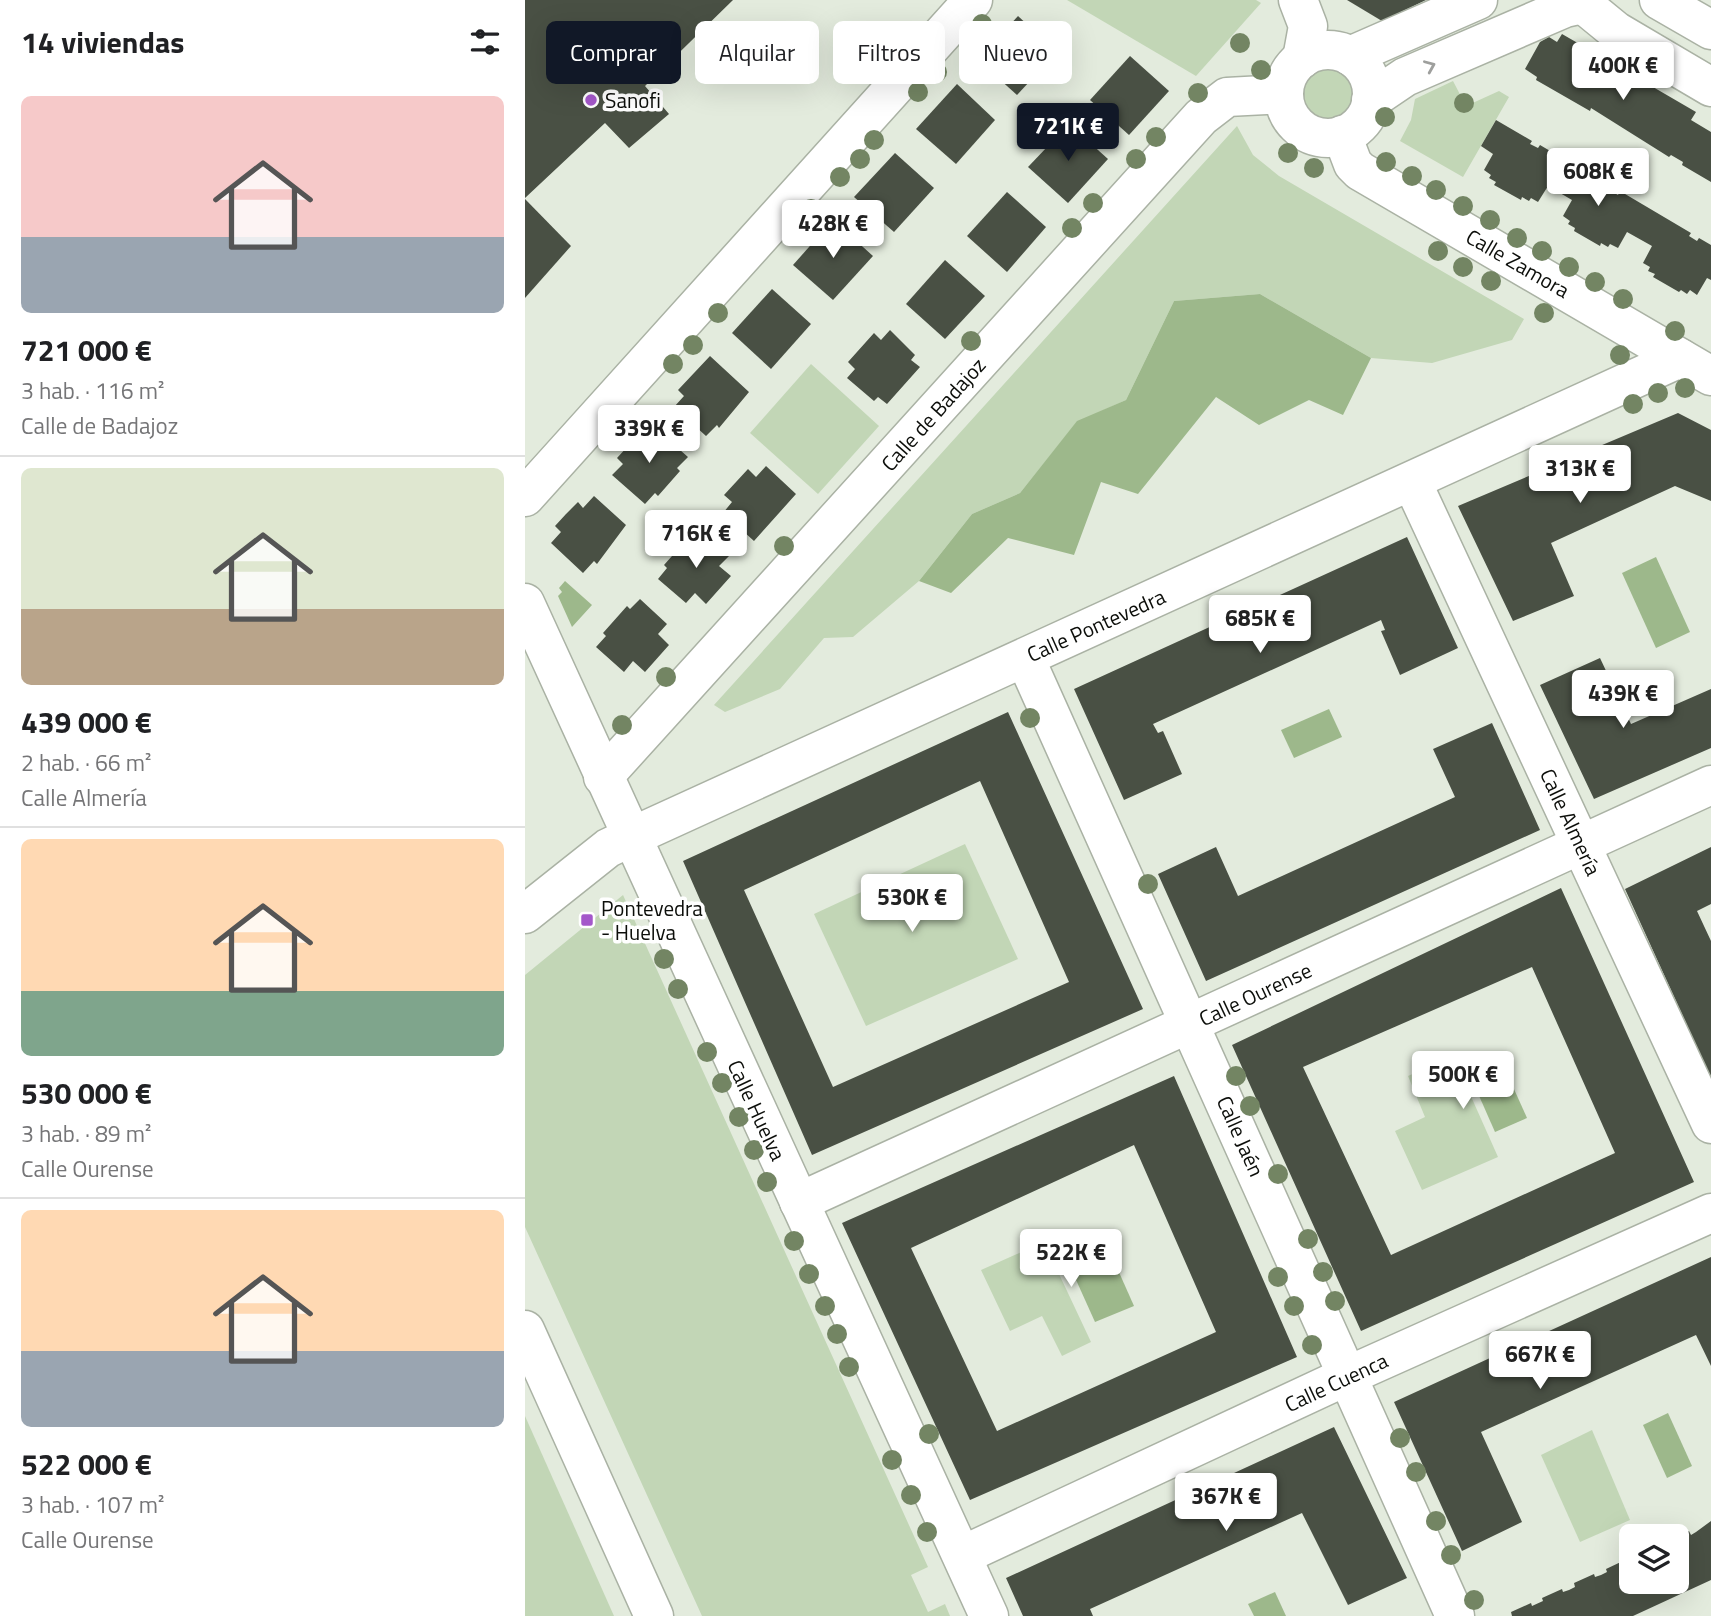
<!DOCTYPE html>
<html lang="es">
<meta charset="utf-8">
<style>
body{margin:0;font-family:"Titillium Web",sans-serif;background:#f6f6f6;color:#202124;height:100vh;display:flex;flex-direction:column;font-size:26px;white-space:nowrap}
*{box-sizing:border-box;margin:0}
p{font-size:23px;color:#757577}
.icon{flex:none;width:38px;height:38px;fill:none;stroke:currentColor;stroke-width:2;stroke-linecap:round;stroke-linejoin:round}
.map{position:relative;flex:1;overflow:hidden}
.details{display:flex;flex-direction:column;background:#fff;width:525px}
.details>*{flex:none}
.guide{position:absolute;left:21px;top:21px;width:665px;height:63px;display:flex;gap:14px}
.tools{position:absolute;left:1094px;top:1524px;display:grid;gap:14px}
.tools a{display:grid;place-items:center;width:70px;height:70px;border-radius:10px;background:#fff;box-shadow:0 7px 28px #0002;font-size:35px}
.price{position:absolute;translate:-50% -60px;padding:0 16px;border-radius:7px;background:#fff;color:#222;font-size:23px;line-height:46px;filter:drop-shadow(0 2px 4px #0008)}
.price::after{content:'';position:absolute;left:50%;top:42px;width:21px;height:16px;margin-left:-10px;background:inherit;clip-path:polygon(0 0,100% 0,50% 100%)}
.price.active{background:#111827;color:#fff}
ul{padding:0;list-style:none}
li{display:grid;align-content:center;gap:14px;height:371px;padding:0 21px}
li+li{border-top:2px solid #e0e0e0}
li span{display:grid;place-items:center;height:217px;border-radius:10px;color:#555}
li>.icon{margin-inline-start:auto}
span .icon{width:126px;height:126px;fill:#fffc;stroke-width:1}
li b{font-size:30px}
h2{display:flex;justify-content:space-between;align-items:center;height:84px;padding:0 21px;font-size:30px}
.chip{padding:0 24px;border-radius:10px;background:#fff;box-shadow:0 7px 28px #0002;font-size:24px;line-height:63px}
.chip.active{background:#111827;color:#fff}
main{display:flex;flex:1;min-height:0}
.map>svg:first-child{display:block}
.green{fill:#c2d6b6}
.water{fill:#9db88b}
.building{fill:#495044;fill-rule:evenodd}
.lines{fill:none;stroke-linecap:round;stroke-linejoin:round}
.minor-casing{stroke:#aab2a4;stroke-width:41}
.minor{stroke:#fff;stroke-width:38}
.tree{fill:#738563}
.oneway{stroke:#9e9f9d}
.poi-dot{fill:#a458ca;stroke:#fff;stroke-width:2.5}
.labels{text-anchor:middle;dominant-baseline:central;stroke-width:7;stroke-linejoin:round;paint-order:stroke}
.poi-label{font-size:21px;fill:#0c0e0a;stroke:#fff;text-anchor:start}
.street-label{font-size:21px;fill:#0c0e0a;stroke:#fff}
</style>
<main>
<section class="details">
<h2>14 viviendas<svg class="icon" aria-label="filters" viewBox="0 0 24 24"><path d="M4 7h16M4 17h16"/><circle cx="9" cy="7" r="2"/><circle cx="15" cy="17" r="2"/></svg></h2>
<ul>
<li><span style="background:linear-gradient(#f6c9c9 65%,#9aa5b1 0)"><svg class="icon" aria-label="home" viewBox="0 0 24 24"><path d="M3 11l9-7 9 7M6 9v11h12V9"/></svg></span><div><b>721 000 €</b><p>3 hab. · 116 m²</p><p>Calle de Badajoz</p></div></li>
<li><span style="background:linear-gradient(#dfe7d0 65%,#b9a48a 0)"><svg class="icon" aria-label="home" viewBox="0 0 24 24"><path d="M3 11l9-7 9 7M6 9v11h12V9"/></svg></span><div><b>439 000 €</b><p>2 hab. · 66 m²</p><p>Calle Almería</p></div></li>
<li><span style="background:linear-gradient(#ffd9b3 70%,#7fa58c 0)"><svg class="icon" aria-label="home" viewBox="0 0 24 24"><path d="M3 11l9-7 9 7M6 9v11h12V9"/></svg></span><div><b>530 000 €</b><p>3 hab. · 89 m²</p><p>Calle Ourense</p></div></li>
<li><span style="background:linear-gradient(#ffd9b3 65%,#9aa5b1 0)"><svg class="icon" aria-label="home" viewBox="0 0 24 24"><path d="M3 11l9-7 9 7M6 9v11h12V9"/></svg></span><div><b>522 000 €</b><p>3 hab. · 107 m²</p><p>Calle Ourense</p></div></li>
</ul>
</section>
<div class="map">
<svg width="1186" height="1616" viewBox="0 0 1186 1616">
<rect width="100%" height="100%" fill="#e3ebdd"/>
<g class="green">
<polygon points="542,0 731,0 736,3 671,76"/>
<circle cx="803" cy="94" r="27"/>
<polygon points="928,81 941,106 974,91 984,97 938,177 875,141 886,120 890,99"/>
<polygon points="712,126 728,155 754,176 999,319 987,340 907,363 846,358 735,294 649,301 601,400 552,422 495,493 447,514 394,581 328,637 299,638 255,689 200,712 189,705"/>
<polygon points="286,364 354,426 293,494 225,433"/>
<polygon points="440,844 493,959 341,1026 289,914"/>
<polygon points="98,895 403,1567 386,1575 403,1612 420,1604 425,1616 177,1616 0,1227 0,975"/>
<polygon points="928,1056 973,1157 897,1190 870,1131 900,1117 883,1076"/>
<polygon points="519,1242 566,1342 537,1356 517,1316 485,1331 456,1270"/>
<polygon points="0,1416 89,1616 0,1616"/>
<polygon points="1067,1430 1105,1520 1055,1542 1016,1455"/>
</g>
<g class="water">
<polygon points="735,294 846,358 818,415 784,400 734,425 691,397 613,494 576,482 549,555 483,538 426,593 394,581 447,514 495,493 552,421 601,400 649,301"/>
<polygon points="1131,557 1165,632 1131,648 1097,573"/>
<polygon points="40,581 67,605 47,627 33,596 37,592 34,588"/>
<polygon points="804,709 817,737 769,758 756,730"/>
<polygon points="975,1058 1002,1118 970,1132 944,1073"/>
<polygon points="577,1234 609,1306 570,1322 538,1251"/>
<polygon points="1143,1413 1167,1466 1142,1478 1118,1425"/>
<polygon points="750,1592 761,1616 729,1616 723,1604"/>
</g>
<g class="building">
<polygon points="0,0 208,0 120,86 144,114 104,148 80,123 0,198"/>
<polygon points="822,0 901,0 857,21"/>
<polygon points="493,16 532,52 492,95 453,60"/>
<polygon points="1037,34 1091,65 1086,74 1112,88 1116,80 1171,112 1166,120 1186,132 1186,182 1157,165 1158,162 1146,155 1144,157 1066,108 1065,111 1011,80 1012,77 1000,69 1015,42 1024,37 1032,42"/>
<polygon points="605,56 644,91 604,135 565,100"/>
<polygon points="432,84 470,120 431,164 391,129"/>
<polygon points="971,120 1007,141 1005,144 1013,148 1015,145 1086,187 1084,190 1093,195 1095,191 1166,233 1164,236 1172,241 1174,238 1186,245 1186,280 1182,278 1172,295 1165,290 1162,294 1156,290 1154,292 1128,277 1130,274 1123,271 1125,267 1118,263 1127,246 1102,232 1093,248 1085,244 1083,247 1076,243 1075,246 1049,231 1050,228 1043,224 1045,221 1038,216 1047,200 1023,186 1013,202 1006,198 1004,201 997,197 996,200 969,185 971,182 964,178 966,175 959,170 968,154 956,146"/>
<polygon points="544,124 583,159 543,203 503,167"/>
<polygon points="370,153 409,188 369,232 329,197"/>
<polygon points="482,192 521,227 482,272 442,236"/>
<polygon points="0,199 46,246 0,298"/>
<polygon points="308,220 348,256 308,300 268,265"/>
<polygon points="420,260 460,296 420,339 381,304"/>
<polygon points="247,289 286,324 246,369 207,333"/>
<polygon points="365,330 390,355 386,360 395,367 362,404 353,397 349,401 322,378 330,369 323,362 349,333 356,340"/>
<polygon points="185,356 224,392 194,428 192,425 181,436 149,407 159,396 153,390"/>
<polygon points="1153,413 1186,430 1186,501 1150,486 1026,543 1049,596 988,621 933,506"/>
<polygon points="130,428 163,457 152,468 155,471 133,496 130,493 120,504 87,475 98,464 92,458 114,434 120,439"/>
<polygon points="241,466 271,494 229,541 198,513 207,502 199,495 223,469 231,477"/>
<polygon points="69,496 101,525 72,564 69,561 58,573 26,543 36,532 30,526 41,514 53,502 58,508"/>
<polygon points="176,531 204,556 194,566 206,576 181,604 170,593 161,603 133,579 142,568 139,565 163,538 167,541"/>
<polygon points="882,537 933,648 875,675 856,631 860,630 856,620 628,724 633,733 638,731 657,774 599,800 549,689"/>
<polygon points="115,599 142,624 133,634 144,645 120,672 108,661 99,672 71,647 81,636 78,633 102,606 105,609"/>
<polygon points="1075,658 1106,724 1186,689 1186,748 1069,799 1015,685"/>
<path d="M483,712L618,1009L287,1155L158,861ZM455,781L544,982L308,1087L219,890Z"/>
<polygon points="967,723 1015,830 681,981 633,874 691,847 713,896 930,797 908,749"/>
<polygon points="1186,847 1186,904 1172,911 1186,941 1186,1078 1100,889"/>
<path d="M1036,888L1169,1182L836,1331L707,1045ZM1007,967L1090,1153L866,1255L778,1067Z"/>
<path d="M649,1076L772,1357L445,1500L317,1223ZM609,1145L691,1332L472,1431L386,1248Z"/>
<polygon points="1186,1257 1186,1366 1171,1335 956,1432 997,1522 937,1551 869,1402"/>
<polygon points="809,1427 882,1578 823,1605 777,1513 565,1609 568,1616 498,1616 481,1578"/>
<polygon points="1186,1521 1186,1580 1108,1616 987,1616 986,1612 1006,1603 1007,1606 1018,1601 1017,1598 1037,1589 1038,1592 1044,1590 1050,1587 1049,1583 1069,1574 1070,1577 1076,1575 1082,1572 1081,1569 1100,1560 1102,1563 1106,1561 1106,1582 1152,1582 1152,1537 1164,1531 1166,1535 1171,1532"/>
</g>
<g class="lines">
<g class="minor-casing">
<g id="minor">
<polyline points="773,0 783,26 777,59"/>
<polyline points="1134,0 1186,30"/>
<polyline points="1058,4 1091,31 1186,87"/>
<circle cx="803" cy="94" r="44"/>
<polyline points="825,56 953,0"/>
<polyline points="846,100 880,77 1040,8 1058,4"/>
<polyline points="817,135 828,164 835,171 1186,376"/>
<polyline points="887,482 1186,1124"/>
<polyline points="0,497 448,0"/>
<polyline points="0,603 464,1616"/>
<polyline points="500,658 930,1616"/>
<polyline points="78,777 676,117 702,97 759,94"/>
<polyline points="0,914 83,848 106,837 1155,358"/>
<polyline points="274,1202 1186,785"/>
<polyline points="0,1330 129,1616"/>
<polyline points="438,1555 822,1376 1186,1213"/>
</g>
</g>
<use href="#minor" class="minor"/>
</g>
<g class="tree">
<circle cx="457" cy="24" r="10"/>
<circle cx="715" cy="43" r="10"/>
<circle cx="736" cy="70" r="10"/>
<circle cx="412" cy="72" r="10"/>
<circle cx="393" cy="92" r="10"/>
<circle cx="673" cy="93" r="10"/>
<circle cx="939" cy="103" r="10"/>
<circle cx="860" cy="117" r="10"/>
<circle cx="631" cy="137" r="10"/>
<circle cx="349" cy="140" r="10"/>
<circle cx="763" cy="153" r="10"/>
<circle cx="335" cy="159" r="10"/>
<circle cx="611" cy="159" r="10"/>
<circle cx="861" cy="162" r="10"/>
<circle cx="789" cy="168" r="10"/>
<circle cx="887" cy="176" r="10"/>
<circle cx="315" cy="177" r="10"/>
<circle cx="911" cy="190" r="10"/>
<circle cx="568" cy="203" r="10"/>
<circle cx="938" cy="206" r="10"/>
<circle cx="286" cy="209" r="10"/>
<circle cx="965" cy="220" r="10"/>
<circle cx="547" cy="228" r="10"/>
<circle cx="992" cy="238" r="10"/>
<circle cx="913" cy="251" r="10"/>
<circle cx="1017" cy="251" r="10"/>
<circle cx="938" cy="267" r="10"/>
<circle cx="1044" cy="267" r="10"/>
<circle cx="966" cy="281" r="10"/>
<circle cx="1070" cy="282" r="10"/>
<circle cx="1098" cy="299" r="10"/>
<circle cx="193" cy="313" r="10"/>
<circle cx="1019" cy="313" r="10"/>
<circle cx="1150" cy="331" r="10"/>
<circle cx="446" cy="341" r="10"/>
<circle cx="168" cy="345" r="10"/>
<circle cx="1095" cy="355" r="10"/>
<circle cx="148" cy="364" r="10"/>
<circle cx="1160" cy="388" r="10"/>
<circle cx="1133" cy="393" r="10"/>
<circle cx="1108" cy="404" r="10"/>
<circle cx="259" cy="546" r="10"/>
<circle cx="141" cy="677" r="10"/>
<circle cx="505" cy="718" r="10"/>
<circle cx="97" cy="725" r="10"/>
<circle cx="623" cy="884" r="10"/>
<circle cx="139" cy="959" r="10"/>
<circle cx="153" cy="989" r="10"/>
<circle cx="182" cy="1052" r="10"/>
<circle cx="711" cy="1076" r="10"/>
<circle cx="197" cy="1083" r="10"/>
<circle cx="725" cy="1106" r="10"/>
<circle cx="214" cy="1117" r="10"/>
<circle cx="229" cy="1150" r="10"/>
<circle cx="753" cy="1174" r="10"/>
<circle cx="242" cy="1182" r="10"/>
<circle cx="783" cy="1239" r="10"/>
<circle cx="269" cy="1241" r="10"/>
<circle cx="798" cy="1272" r="10"/>
<circle cx="284" cy="1274" r="10"/>
<circle cx="753" cy="1277" r="10"/>
<circle cx="810" cy="1301" r="10"/>
<circle cx="300" cy="1306" r="10"/>
<circle cx="769" cy="1306" r="10"/>
<circle cx="312" cy="1334" r="10"/>
<circle cx="787" cy="1345" r="10"/>
<circle cx="324" cy="1367" r="10"/>
<circle cx="404" cy="1434" r="10"/>
<circle cx="875" cy="1438" r="10"/>
<circle cx="367" cy="1460" r="10"/>
<circle cx="891" cy="1472" r="10"/>
<circle cx="386" cy="1495" r="10"/>
<circle cx="911" cy="1521" r="10"/>
<circle cx="402" cy="1532" r="10"/>
<circle cx="926" cy="1555" r="10"/>
<circle cx="949" cy="1600" r="10"/>
</g>
<defs><path id="oneway-chevron" d="M-2-3.5L2.5 0L-2 3.5" fill="none" stroke-width="1.6" stroke-linecap="round" stroke-linejoin="round" transform="scale(1.75)"/></defs>
<use class="oneway" href="#oneway-chevron" transform="translate(905 66) rotate(-23)"/>
<g class="poi-dot">
<circle cx="66" cy="100" r="7"/>
<rect x="55" y="913" width="14" height="14" rx="3.5"/>
</g>
<g class="labels">
<g class="poi-label">
<text x="80" y="100">Sanofi</text>
<text x="76" y="908">Pontevedra<tspan x="76" dy="24">- Huelva</tspan></text>
</g>
<g class="street-label">
<text transform="translate(993 263) rotate(30)">Calle Zamora</text>
<text transform="translate(408 414) rotate(-48)">Calle de Badajoz</text>
<text transform="translate(571 625) rotate(-24)">Calle Pontevedra</text>
<text transform="translate(1046 822) rotate(65)">Calle Almería</text>
<text transform="translate(730 994) rotate(-25)">Calle Ourense</text>
<text transform="translate(232 1110) rotate(65)">Calle Huelva</text>
<text transform="translate(716 1136) rotate(66)">Calle Jaén</text>
<text transform="translate(811 1382) rotate(-25)">Calle Cuenca</text>
</g>
</g>
</svg>
<div class="tools">
<a><svg class="icon" aria-label="layers" viewBox="0 0 24 24"><path d="M12 4l9 5-9 5-9-5zM3 14l9 5 9-5"/></svg></a>
</div>
<b class="price" style="left:1098px;top:102px">400K €</b>
<b class="price active" style="left:543px;top:163px">721K €</b>
<b class="price" style="left:1073px;top:208px">608K €</b>
<b class="price" style="left:308px;top:260px">428K €</b>
<b class="price" style="left:124px;top:465px">339K €</b>
<b class="price" style="left:1055px;top:505px">313K €</b>
<b class="price" style="left:171px;top:570px">716K €</b>
<b class="price" style="left:735px;top:655px">685K €</b>
<b class="price" style="left:1098px;top:730px">439K €</b>
<b class="price" style="left:387px;top:934px">530K €</b>
<b class="price" style="left:938px;top:1111px">500K €</b>
<b class="price" style="left:546px;top:1289px">522K €</b>
<b class="price" style="left:1015px;top:1391px">667K €</b>
<b class="price" style="left:701px;top:1533px">367K €</b>
<div class="guide">
<a class="chip active">Comprar</a>
<a class="chip">Alquilar</a>
<a class="chip">Filtros</a>
<a class="chip">Nuevo</a>
</div>
</div>
</main>
